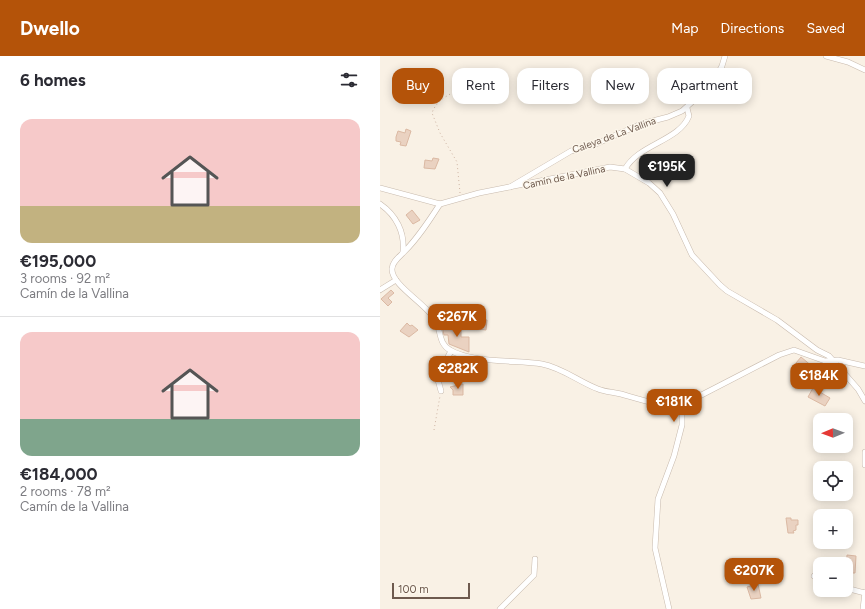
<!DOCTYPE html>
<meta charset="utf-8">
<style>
body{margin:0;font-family:Figtree,sans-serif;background:#f7f7f7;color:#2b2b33;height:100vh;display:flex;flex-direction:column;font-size:15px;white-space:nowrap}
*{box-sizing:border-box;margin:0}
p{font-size:13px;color:#7c7c81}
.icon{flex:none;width:22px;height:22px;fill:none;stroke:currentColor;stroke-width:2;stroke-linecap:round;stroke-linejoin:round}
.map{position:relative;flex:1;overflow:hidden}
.sheet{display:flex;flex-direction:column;background:#fff;width:380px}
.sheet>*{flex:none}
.guide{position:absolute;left:12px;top:12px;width:380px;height:36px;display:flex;gap:8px}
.needle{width:26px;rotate:269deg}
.controls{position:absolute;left:433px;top:357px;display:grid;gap:8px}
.controls a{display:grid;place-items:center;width:40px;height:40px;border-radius:8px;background:#fff;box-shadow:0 2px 10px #0003;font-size:20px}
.scale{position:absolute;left:12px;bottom:10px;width:78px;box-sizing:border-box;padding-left:4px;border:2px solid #6e5a4e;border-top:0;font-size:11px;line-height:14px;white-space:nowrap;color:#6e5a4e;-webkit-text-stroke:3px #fcf6eb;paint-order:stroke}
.price{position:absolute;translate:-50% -34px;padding:0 9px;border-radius:8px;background:#b45309;color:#fff;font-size:13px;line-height:26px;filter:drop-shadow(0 1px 2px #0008)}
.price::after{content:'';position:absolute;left:50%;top:24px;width:12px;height:9px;margin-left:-6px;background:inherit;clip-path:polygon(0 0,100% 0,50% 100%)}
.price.active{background:#222;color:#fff}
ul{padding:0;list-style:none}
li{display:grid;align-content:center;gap:8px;height:212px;padding:0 20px}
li+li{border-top:1px solid #e1e1e2}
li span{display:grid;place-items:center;height:124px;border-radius:12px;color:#555}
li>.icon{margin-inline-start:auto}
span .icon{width:72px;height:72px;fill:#fffc;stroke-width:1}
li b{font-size:17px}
h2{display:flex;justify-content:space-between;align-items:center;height:48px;padding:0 20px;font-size:17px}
.chip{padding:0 14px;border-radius:12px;background:#fff;box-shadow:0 2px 10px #0003;font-size:14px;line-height:36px}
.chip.active{background:#b45309;color:#fff}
header{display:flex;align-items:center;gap:24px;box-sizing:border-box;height:56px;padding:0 20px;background:#b45309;color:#fff}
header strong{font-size:19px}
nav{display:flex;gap:22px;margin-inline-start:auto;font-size:14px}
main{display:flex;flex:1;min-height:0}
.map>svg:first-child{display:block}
.building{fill:#ead2c1;stroke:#dbb9a3}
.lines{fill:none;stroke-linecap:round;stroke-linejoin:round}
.minor-casing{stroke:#c8baad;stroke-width:6}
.path{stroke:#cfb5a4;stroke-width:1;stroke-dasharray:1 3;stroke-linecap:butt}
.minor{stroke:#fff;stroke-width:5}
.labels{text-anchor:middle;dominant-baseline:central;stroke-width:3;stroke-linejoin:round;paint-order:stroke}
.street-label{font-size:10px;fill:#6e5a4e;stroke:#fcf6eb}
</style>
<header>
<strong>Dwello</strong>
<nav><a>Map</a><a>Directions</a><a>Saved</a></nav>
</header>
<main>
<section class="sheet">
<h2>6 homes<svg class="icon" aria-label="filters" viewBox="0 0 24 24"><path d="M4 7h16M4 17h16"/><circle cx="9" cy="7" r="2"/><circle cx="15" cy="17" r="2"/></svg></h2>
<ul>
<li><span style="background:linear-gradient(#f6c9c9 70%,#c2b280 0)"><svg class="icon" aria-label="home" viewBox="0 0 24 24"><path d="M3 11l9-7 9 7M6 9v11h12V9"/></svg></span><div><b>€195,000</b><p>3 rooms · 92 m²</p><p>Camín de la Vallina</p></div></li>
<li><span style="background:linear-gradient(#f6c9c9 70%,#7fa58c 0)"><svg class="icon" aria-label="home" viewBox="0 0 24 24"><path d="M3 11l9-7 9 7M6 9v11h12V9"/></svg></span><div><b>€184,000</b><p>2 rooms · 78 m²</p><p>Camín de la Vallina</p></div></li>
</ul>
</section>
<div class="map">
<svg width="485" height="553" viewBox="0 0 485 553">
<rect width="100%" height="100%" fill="#f9f1e5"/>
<g class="building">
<polygon points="24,15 33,27 25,31 21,17"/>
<polygon points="26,73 31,75 26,90 20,89 21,86 16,85 16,81 18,75 25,77"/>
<polygon points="53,102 59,103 55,113 44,112 45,104 52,105"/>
<polygon points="32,154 40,164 33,168 26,159"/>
<polygon points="11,234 14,237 8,242 12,246 8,250 1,243"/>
<polygon points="97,263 107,264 106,274 82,271 82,266 97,267"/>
<polygon points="27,267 30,270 32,269 38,274 29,281 20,275"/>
<polygon points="62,270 81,273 81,281 89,281 89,296 69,288 68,279 64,279"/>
<polygon points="421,301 433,311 437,319 442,316 445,320 434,328 425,318 421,322 418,320 423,315 416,307"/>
<polygon points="83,328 83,339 73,339 73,334 70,331"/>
<polygon points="433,332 450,342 445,350 428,341"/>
<polygon points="406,462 411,462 411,464 418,464 418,469 416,469 416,474 413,475 414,477 408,477"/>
<polygon points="467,499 476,500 475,517 466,517"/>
<polygon points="378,528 381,542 371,543 367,531"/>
</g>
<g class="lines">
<g class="minor-casing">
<g id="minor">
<polyline points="446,0 468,6 485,14"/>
<path d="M245,113C259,88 299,85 309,60L307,52"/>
<polyline points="130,131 191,95 218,87 261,68 288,61 302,55 333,27 342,10 345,0"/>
<polyline points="0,132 60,148 99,137 230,111 245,113 269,127 280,137 293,158 312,199 340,229 347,235 397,264 437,294 449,300 478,333 485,345"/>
<path d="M0,148C16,159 25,176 23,196"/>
<path d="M60,148C49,165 38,182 24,196C19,201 12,206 12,213C11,229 48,249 56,265C61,276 59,288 70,294C91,307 138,304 162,308C183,312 199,326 218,333C225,336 233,336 241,338C262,344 281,350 303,353"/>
<polyline points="0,234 16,224"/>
<polyline points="61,335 58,324 59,318 71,295"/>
<polyline points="485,396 485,409"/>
<polyline points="434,520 440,523"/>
<polyline points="466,532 485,537"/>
<polyline points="120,553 154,519 155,503"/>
<polyline points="289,553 275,492 278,443 294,400 302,369 302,356 306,347 399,299 414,294 445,305 458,304 485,310"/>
<polyline points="483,553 485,536"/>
</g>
</g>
<g class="path">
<path d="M80,137L77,106L60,77L52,57C58,38 88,30 105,27"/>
<polyline points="54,374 60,340"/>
</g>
<use href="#minor" class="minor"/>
</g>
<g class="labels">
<g class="street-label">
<text transform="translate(234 79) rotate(-20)">Caleya de La Vallina</text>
<text transform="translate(184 121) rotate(-12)">Camín de la Vallina</text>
</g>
</g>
</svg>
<div class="controls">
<a><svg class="needle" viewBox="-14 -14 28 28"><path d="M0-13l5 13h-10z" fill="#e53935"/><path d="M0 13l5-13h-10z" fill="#7c7c81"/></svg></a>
<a><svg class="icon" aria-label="locate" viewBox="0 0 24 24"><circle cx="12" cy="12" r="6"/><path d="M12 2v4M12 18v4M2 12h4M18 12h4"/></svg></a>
<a>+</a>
<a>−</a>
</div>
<div class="scale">100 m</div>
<b class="price active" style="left:287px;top:132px">€195K</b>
<b class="price" style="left:77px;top:282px">€267K</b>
<b class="price" style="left:78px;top:334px">€282K</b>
<b class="price" style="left:439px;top:341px">€184K</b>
<b class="price" style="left:294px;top:367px">€181K</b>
<b class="price" style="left:374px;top:536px">€207K</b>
<div class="guide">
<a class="chip active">Buy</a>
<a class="chip">Rent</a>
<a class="chip">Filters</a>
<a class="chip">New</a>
<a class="chip">Apartment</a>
</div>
</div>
</main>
